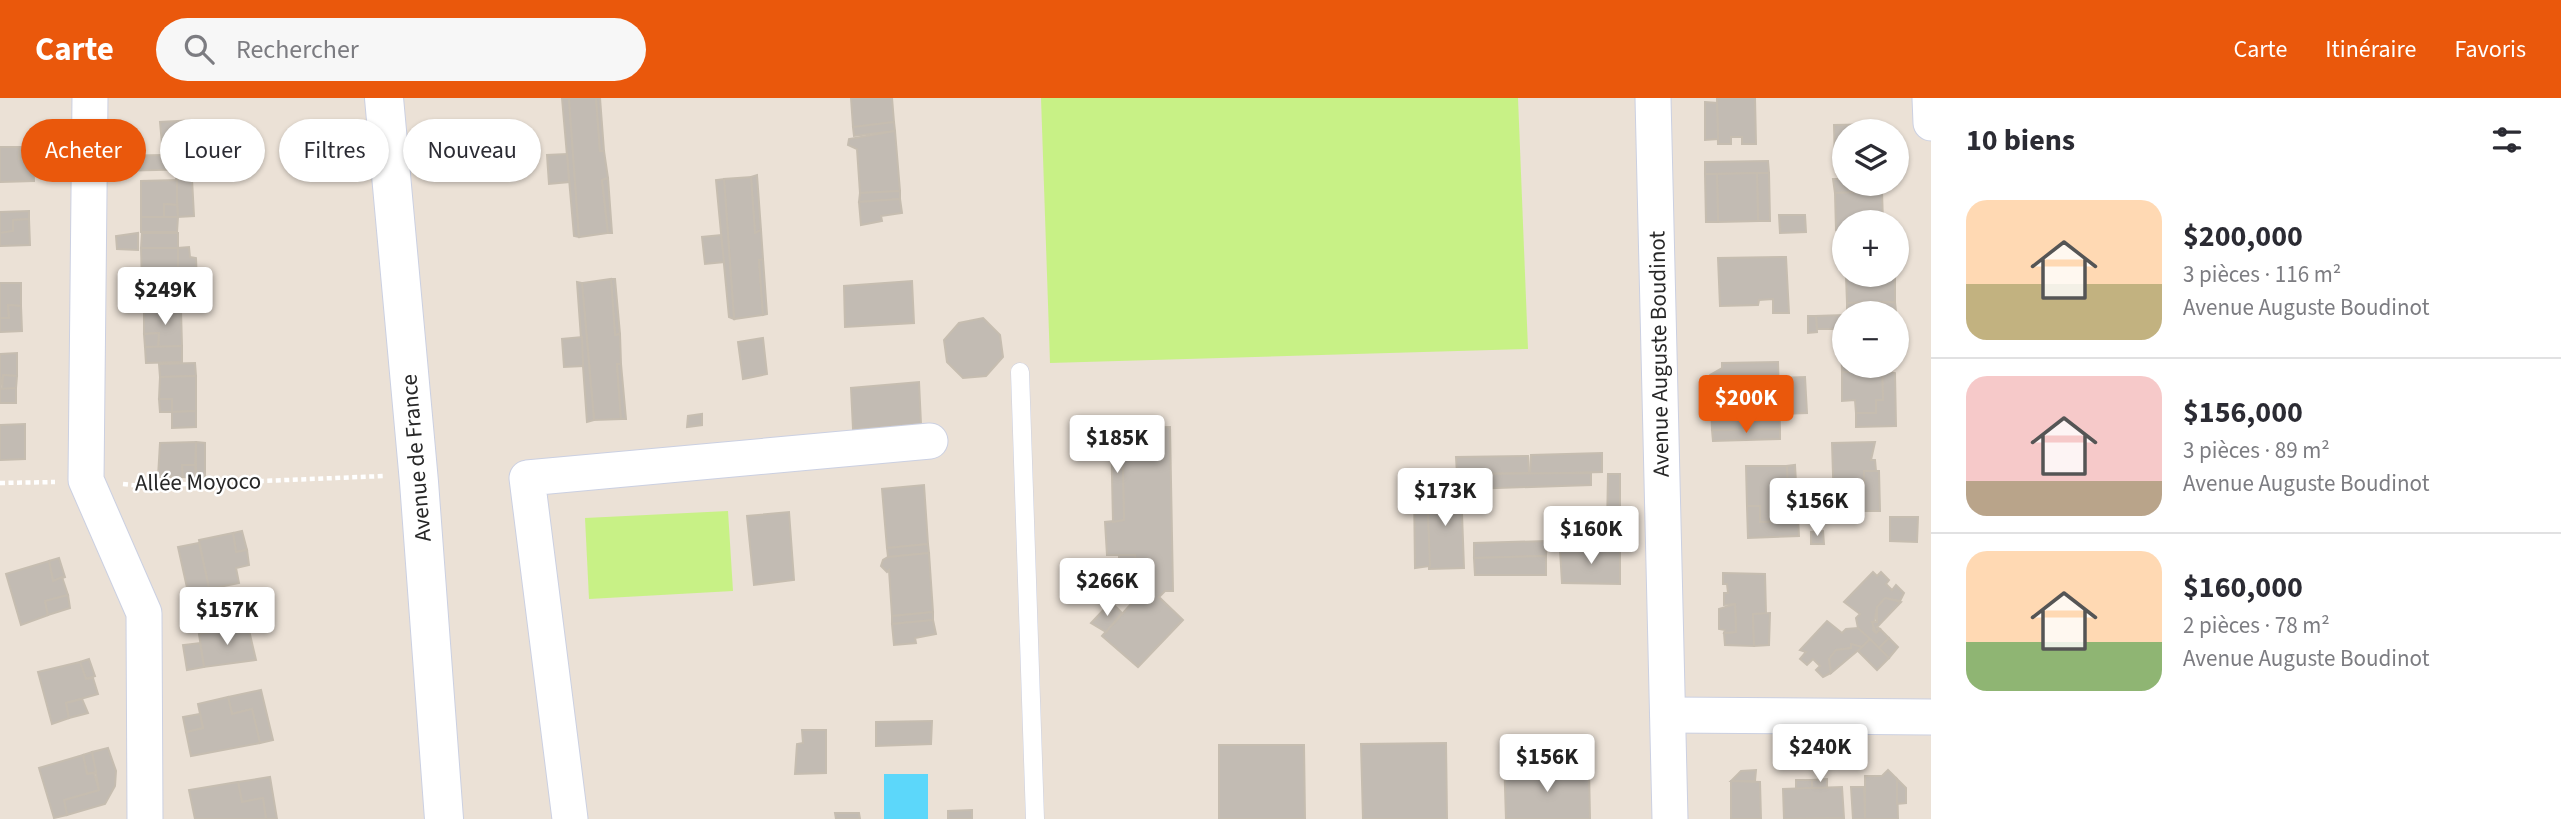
<!DOCTYPE html>
<html lang="fr">
<meta charset="utf-8">
<style>
body{margin:0;font-family:"Source Sans 3",sans-serif;background:#f7f7f7;color:#2b2b33;height:100vh;display:flex;flex-direction:column;font-size:26px;white-space:nowrap}
*{box-sizing:border-box;margin:0}
p{font-size:23px;color:#7c7c81}
.icon{flex:none;width:38px;height:38px;fill:none;stroke:currentColor;stroke-width:2;stroke-linecap:round;stroke-linejoin:round}
.map{position:relative;flex:1;overflow:hidden}
.drawer{display:flex;flex-direction:column;background:#fff;width:630px}
.drawer>*{flex:none}
.top-card{position:absolute;left:21px;top:21px;width:665px;height:63px;display:flex;gap:14px}
.buttons{position:absolute;left:1832px;top:21px;display:grid;gap:14px}
.buttons a{display:grid;place-items:center;width:77px;height:77px;border-radius:50%;background:#fff;box-shadow:0 2px 5px #0004;font-size:35px}
.price{position:absolute;translate:-50% -60px;padding:0 16px;border-radius:7px;background:#fff;color:#222;font-size:23px;line-height:46px;filter:drop-shadow(0 2px 4px #0008)}
.price::after{content:'';position:absolute;left:50%;top:42px;width:21px;height:16px;margin-left:-10px;background:inherit;clip-path:polygon(0 0,100% 0,50% 100%)}
.price.selected{background:#ea580c;color:#fff}
ul{padding:0;list-style:none}
li{display:flex;align-items:center;gap:21px;height:175px;padding:0 35px}
li+li{border-top:2px solid #e1e1e2}
li span{display:grid;place-items:center;flex:none;width:196px;height:140px;border-radius:21px;color:#555}
li>.icon{margin-inline-start:auto}
span .icon{width:84px;height:84px;fill:#fffc;stroke-width:1}
li b{font-size:30px}
h2{display:flex;justify-content:space-between;align-items:center;height:84px;padding:0 35px;font-size:30px}
.chip{padding:0 24px;border-radius:32px;background:#fff;box-shadow:0 2px 5px #0004;font-size:24px;line-height:63px}
.chip.selected{background:#ea580c;color:#fff}
header{display:flex;align-items:center;gap:42px;box-sizing:border-box;height:98px;padding:0 35px;background:#ea580c;color:#fff}
header strong{font-size:33px}
nav{display:flex;gap:38px;margin-inline-start:auto;font-size:24px}
.search{width:490px;height:63px;background:#f7f7f7;display:flex;align-items:center;gap:18px;box-sizing:border-box;padding:0 24px;border-radius:38px;color:#7c7c81;font-size:26px}
main{display:flex;flex:1;min-height:0}
.map>svg:first-child{display:block}
.pitch{fill:#c8f186}
.water{fill:#5cd7fa}
.building{fill:#c2bbb3;stroke:#c6bdb0;stroke-width:2}
.lines{fill:none;stroke-linecap:round;stroke-linejoin:round}
.service-casing{stroke:#cbd0e2;stroke-width:19}
.minor-casing{stroke:#cbd0e2;stroke-width:37}
.secondary-casing{stroke:#cbd0e2;stroke-width:40}
.path{stroke:#fff;stroke-width:4.5;stroke-dasharray:5 3.5;stroke-linecap:butt}
.service{stroke:#fff;stroke-width:18}
.minor{stroke:#fff;stroke-width:35}
.secondary{stroke:#fff;stroke-width:38}
.labels{text-anchor:middle;dominant-baseline:central;stroke-width:5;stroke-linejoin:round;paint-order:stroke}
.street-label{font-size:23px;fill:#272727;stroke:#fff}
</style>
<header>
<strong>Carte</strong>
<div class="search"><svg class="icon" aria-label="search" viewBox="0 0 24 24"><circle cx="10" cy="10" r="6"/><path d="M15 15l6 6"/></svg>Rechercher</div>
<nav><a>Carte</a><a>Itinéraire</a><a>Favoris</a></nav>
</header>
<main>
<div class="map">
<svg width="1931" height="721" viewBox="0 0 1931 721">
<rect width="100%" height="100%" fill="#ebe1d6"/>
<g class="pitch">
<polygon points="1041,0 1518,0 1528,251 1050,265"/>
<polygon points="728,413 733,493 589,501 585,420"/>
</g>
<rect class="water" x="884" y="676" width="44" height="45"/>
<g class="building">
<polygon points="562,0 569,0 579,139 574,138"/>
<polygon points="569,0 596,0 600,53 604,53 608,80 602,82 608,135 579,139"/>
<polygon points="596,0 600,0 604,53 600,53"/>
<polygon points="851,0 892,0 894,24 853,29"/>
<polygon points="1717,0 1755,0 1756,46 1742,46 1742,39 1731,39 1731,46 1718,46"/>
<polygon points="1705,4 1717,5 1718,41 1705,42"/>
<polygon points="196,22 205,23 206,56 196,58"/>
<polygon points="196,22 197,43 183,45 183,57 163,57 160,24"/>
<polygon points="894,24 895,33 854,38 853,29"/>
<polygon points="1881,26 1881,33 1844,33 1844,66 1835,67 1834,27"/>
<polygon points="895,33 900,93 860,95 857,51 848,47 849,41"/>
<polygon points="197,43 196,58 183,57 183,45"/>
<polygon points="0,49 20,49 19,61 33,62 34,83 0,84"/>
<polygon points="20,49 32,50 33,62 19,61"/>
<polygon points="567,56 569,84 549,86 547,57"/>
<polygon points="163,57 196,58 198,71 114,73 115,58"/>
<polygon points="1768,63 1769,75 1705,76 1705,64"/>
<polygon points="1757,75 1769,75 1770,123 1758,123"/>
<polygon points="1757,75 1758,123 1718,124 1717,76"/>
<polygon points="1705,76 1717,76 1718,124 1706,124"/>
<polygon points="757,77 761,132 755,135 751,79"/>
<polygon points="751,79 755,135 761,132 763,161 759,162 763,217 734,221 724,81"/>
<polygon points="608,80 612,135 608,135 602,82"/>
<polygon points="176,81 192,81 194,118 178,119"/>
<polygon points="724,81 734,221 729,219 716,82"/>
<polygon points="1833,81 1844,81 1844,86 1882,86 1882,93 1835,95"/>
<polygon points="177,82 177,107 164,106 164,121 141,119 141,83"/>
<polygon points="900,93 900,101 859,104 860,95"/>
<polygon points="1882,93 1883,124 1844,124 1844,131 1836,132 1835,95"/>
<polygon points="900,101 902,115 881,118 882,123 861,127 859,104"/>
<polygon points="164,106 177,107 178,119 164,121"/>
<polygon points="29,113 29,121 13,122 13,133 0,135 0,114"/>
<polygon points="1779,117 1805,117 1806,134 1780,135"/>
<polygon points="141,119 178,119 177,134 141,134"/>
<polygon points="29,121 30,147 0,148 0,135 13,133 13,122"/>
<polygon points="138,135 138,152 117,151 116,138"/>
<polygon points="142,135 178,135 178,150 141,150"/>
<polygon points="721,137 724,164 705,166 702,139"/>
<polygon points="189,149 190,159 196,160 197,185 178,186 178,150"/>
<polygon points="141,150 178,150 178,186 142,187"/>
<polygon points="1786,159 1789,215 1773,215 1773,201 1759,202 1758,207 1720,208 1718,160"/>
<polygon points="763,161 767,216 763,217 759,162"/>
<polygon points="1846,177 1895,177 1895,204 1847,205"/>
<polygon points="611,181 615,181 620,236 615,237"/>
<polygon points="611,181 615,237 620,236 621,266 617,266 621,321 594,322 582,185"/>
<polygon points="912,183 914,225 845,229 844,188"/>
<polygon points="577,184 582,185 594,322 587,324"/>
<polygon points="0,185 21,185 21,208 8,207 9,220 0,220"/>
<polygon points="197,185 197,200 143,199 142,187"/>
<polygon points="1895,204 1896,214 1847,215 1847,205"/>
<polygon points="8,207 21,208 22,233 0,234 0,220 9,220"/>
<polygon points="181,212 182,248 158,250 159,235 144,236 144,213"/>
<polygon points="1844,217 1844,231 1817,231 1816,218"/>
<polygon points="1808,218 1816,218 1817,234 1808,235"/>
<polygon points="983,220 1000,237 1003,259 986,278 963,280 947,264 944,242 959,225"/>
<polygon points="159,235 158,250 145,249 144,236"/>
<polygon points="582,239 583,268 564,269 562,241"/>
<polygon points="763,240 767,276 743,281 738,244"/>
<polygon points="1841,243 1844,243 1844,268 1881,268 1881,271 1888,273 1842,274"/>
<polygon points="182,248 182,264 146,265 145,249"/>
<polygon points="17,255 17,278 3,277 0,291 0,256"/>
<polygon points="1778,264 1780,331 1712,332 1710,277 1722,270 1722,265"/>
<polygon points="195,265 196,278 160,279 159,266"/>
<polygon points="617,266 621,266 626,321 621,321"/>
<polygon points="1882,273 1895,275 1896,328 1856,329 1856,315 1876,315 1876,302 1883,302"/>
<polygon points="1882,273 1883,302 1876,302 1876,315 1856,315 1855,302 1842,303 1842,274 1888,273"/>
<polygon points="3,277 17,278 16,290 2,292"/>
<polygon points="196,278 196,313 172,314 172,301 159,301 160,279"/>
<polygon points="1805,279 1807,315 1780,316 1778,280"/>
<polygon points="919,284 921,326 853,331 851,290"/>
<polygon points="16,290 16,305 0,305 0,291"/>
<polygon points="159,301 172,301 172,314 160,314"/>
<polygon points="196,313 196,329 172,330 172,314"/>
<polygon points="702,316 702,327 687,329 688,318"/>
<polygon points="25,326 25,361 0,362 0,327"/>
<polygon points="1170,329 1173,493 1165,493 1159,499 1183,522 1138,569 1102,538 1132,505 1126,479 1136,478 1135,457 1107,457 1105,424 1124,422 1122,330"/>
<polygon points="1122,330 1124,422 1113,424 1111,331"/>
<polygon points="1780,331 1780,341 1713,343 1712,332"/>
<polygon points="196,344 205,345 205,381 196,380"/>
<polygon points="196,344 195,367 182,367 183,379 158,379 160,345"/>
<polygon points="1875,344 1871,362 1875,362 1876,373 1864,373 1864,398 1848,399 1848,407 1834,408 1832,345"/>
<polygon points="1602,355 1602,374 1530,376 1531,357"/>
<polygon points="1528,358 1529,375 1457,376 1456,359"/>
<polygon points="182,367 195,367 196,380 183,379"/>
<polygon points="1795,367 1799,438 1748,440 1747,408 1760,408 1760,424 1788,423 1787,368"/>
<polygon points="1746,368 1787,368 1788,423 1760,424 1760,408 1747,408"/>
<polygon points="1864,373 1879,373 1880,413 1834,413 1834,408 1848,407 1848,399 1864,398"/>
<polygon points="1591,375 1591,387 1468,391 1469,376"/>
<polygon points="1608,376 1620,376 1620,431 1607,430"/>
<polygon points="924,387 928,446 887,450 882,391"/>
<polygon points="1461,389 1464,470 1429,471 1426,390"/>
<polygon points="1414,391 1427,391 1430,468 1415,470"/>
<polygon points="789,414 794,482 754,487 747,418"/>
<polygon points="1890,419 1918,419 1917,444 1890,443"/>
<polygon points="1587,431 1620,431 1620,451 1585,453"/>
<polygon points="242,433 247,452 236,454 233,435"/>
<polygon points="1823,433 1824,446 1811,446 1811,434"/>
<polygon points="233,435 236,454 247,452 249,467 236,470 239,485 209,491 199,442"/>
<polygon points="1547,443 1546,458 1474,460 1474,445"/>
<polygon points="199,445 209,490 188,494 178,449"/>
<polygon points="928,446 929,455 888,459 887,450"/>
<polygon points="1620,451 1620,486 1562,485 1560,452"/>
<polygon points="929,455 933,514 892,518 889,472 887,474 881,468 883,462 888,459"/>
<polygon points="1119,457 1135,457 1136,478 1126,479 1128,497 1119,489"/>
<polygon points="1546,458 1546,477 1475,477 1474,460"/>
<polygon points="59,460 65,479 53,483 49,463"/>
<polygon points="49,463 53,483 62,479 68,497 45,503 48,517 21,527 6,476"/>
<polygon points="1873,474 1877,478 1881,474 1889,482 1886,486 1892,492 1896,487 1904,495 1900,503 1885,500 1877,509 1873,532 1876,535 1880,531 1889,540 1879,550 1858,530 1856,520 1860,516 1844,504"/>
<polygon points="1723,475 1765,476 1766,516 1753,516 1754,548 1725,547 1724,535 1736,534 1735,506 1724,507 1724,495 1728,495 1727,486 1723,486"/>
<polygon points="68,497 70,510 48,517 45,503"/>
<polygon points="1885,500 1901,504 1877,529 1880,531 1876,535 1872,524 1877,524 1877,509"/>
<polygon points="1111,504 1122,515 1106,534 1091,525"/>
<polygon points="1735,506 1736,534 1724,535 1725,532 1719,531 1719,511"/>
<polygon points="933,514 933,522 892,526 892,518"/>
<polygon points="1770,515 1769,547 1754,548 1753,516"/>
<polygon points="933,522 936,536 915,540 916,545 894,547 892,526"/>
<polygon points="1827,523 1842,535 1846,531 1858,530 1870,541 1862,549 1851,546 1851,550 1836,552 1829,561 1831,575 1823,579 1816,572 1820,568 1813,561 1807,567 1800,561 1806,554 1800,552"/>
<polygon points="248,528 256,562 204,569 199,536"/>
<polygon points="1889,540 1898,549 1889,560 1879,550"/>
<polygon points="1870,541 1889,560 1877,572 1858,553"/>
<polygon points="200,545 204,569 187,572 183,547"/>
<polygon points="1851,546 1862,549 1831,575 1829,561 1836,552 1851,550"/>
<polygon points="89,561 95,578 86,581 80,564"/>
<polygon points="80,564 86,581 93,580 98,596 66,605 69,620 52,626 38,574"/>
<polygon points="261,592 273,642 260,645 252,611 232,616 228,599"/>
<polygon points="228,599 232,616 252,611 260,645 191,658 186,634 203,630 198,606"/>
<polygon points="82,601 88,615 69,620 66,605"/>
<polygon points="200,616 203,630 186,634 183,619"/>
<polygon points="932,623 931,646 876,648 876,624"/>
<polygon points="802,632 826,632 826,675 795,676 797,646 803,645"/>
<polygon points="1588,641 1589,671 1510,672 1510,659 1504,658 1504,642"/>
<polygon points="1446,645 1447,721 1363,721 1361,646"/>
<polygon points="1219,647 1304,647 1305,721 1219,721"/>
<polygon points="108,650 116,673 115,688 105,706 67,717 64,702 99,692 92,654"/>
<polygon points="92,654 96,674 87,676 83,657"/>
<polygon points="83,657 87,676 94,675 99,692 64,702 67,717 54,720 39,670"/>
<polygon points="1504,658 1510,659 1510,672 1589,671 1590,721 1506,721"/>
<polygon points="1756,672 1755,683 1731,683 1741,673"/>
<polygon points="1888,672 1897,681 1898,721 1865,721 1865,678 1882,678"/>
<polygon points="270,679 277,721 266,721 263,700 242,704 238,684"/>
<polygon points="1827,681 1827,690 1812,690 1812,682"/>
<polygon points="1897,681 1906,690 1906,705 1897,706"/>
<polygon points="1796,682 1812,682 1812,690 1796,691"/>
<polygon points="1731,683 1760,684 1761,721 1731,721"/>
<polygon points="238,684 242,704 263,700 266,721 195,721 189,692"/>
<polygon points="1842,689 1844,720 1784,721 1783,691"/>
<polygon points="1851,689 1864,689 1865,721 1853,721"/>
<polygon points="972,712 972,721 948,721 948,713"/>
<polygon points="835,715 859,715 860,721 836,721"/>
</g>
<g class="lines">
<g class="service-casing">
<polyline id="service" points="1020,274 1035,721"/>
</g>
<g class="minor-casing">
<g id="minor">
<polyline points="90,0 86,382 144,515 145,721"/>
<polyline points="1653,0 1670,721"/>
<polyline points="1930,0 1931,25"/>
<polyline points="1668,617 1931,619"/>
<polyline points="570,721 527,380 930,343"/>
</g>
</g>
<g class="secondary-casing">
<polyline id="secondary" points="384,0 419,384 444,721"/>
</g>
<g class="path">
<polyline points="0,385 55,384"/>
<polyline points="123,386 141,388 384,378"/>
</g>
<use href="#service" class="service"/>
<use href="#minor" class="minor"/>
<use href="#secondary" class="secondary"/>
</g>
<g class="labels">
<g class="street-label">
<text transform="translate(1659 256) rotate(-91)">Avenue Auguste Boudinot</text>
<text transform="translate(416 360) rotate(-95)">Avenue de France</text>
<text transform="translate(198 384) rotate(-1)">Allée Moyoco</text>
</g>
</g>
</svg>
<div class="buttons">
<a><svg class="icon" aria-label="layers" viewBox="0 0 24 24"><path d="M12 4l9 5-9 5-9-5zM3 14l9 5 9-5"/></svg></a>
<a>+</a>
<a>−</a>
</div>
<b class="price" style="left:165px;top:229px">$249K</b>
<b class="price selected" style="left:1746px;top:337px">$200K</b>
<b class="price" style="left:1117px;top:377px">$185K</b>
<b class="price" style="left:1445px;top:430px">$173K</b>
<b class="price" style="left:1817px;top:440px">$156K</b>
<b class="price" style="left:1591px;top:468px">$160K</b>
<b class="price" style="left:1107px;top:520px">$266K</b>
<b class="price" style="left:227px;top:549px">$157K</b>
<b class="price" style="left:1820px;top:686px">$240K</b>
<b class="price" style="left:1547px;top:696px">$156K</b>
<div class="top-card">
<a class="chip selected">Acheter</a>
<a class="chip">Louer</a>
<a class="chip">Filtres</a>
<a class="chip">Nouveau</a>
</div>
</div>
<section class="drawer">
<h2>10 biens<svg class="icon" aria-label="filters" viewBox="0 0 24 24"><path d="M4 7h16M4 17h16"/><circle cx="9" cy="7" r="2"/><circle cx="15" cy="17" r="2"/></svg></h2>
<ul>
<li><span style="background:linear-gradient(#ffd9b3 60%,#c2b280 0)"><svg class="icon" aria-label="home" viewBox="0 0 24 24"><path d="M3 11l9-7 9 7M6 9v11h12V9"/></svg></span><div><b>$200,000</b><p>3 pièces · 116 m²</p><p>Avenue Auguste Boudinot</p></div></li>
<li><span style="background:linear-gradient(#f6c9c9 75%,#b9a48a 0)"><svg class="icon" aria-label="home" viewBox="0 0 24 24"><path d="M3 11l9-7 9 7M6 9v11h12V9"/></svg></span><div><b>$156,000</b><p>3 pièces · 89 m²</p><p>Avenue Auguste Boudinot</p></div></li>
<li><span style="background:linear-gradient(#ffd9b3 65%,#8fb573 0)"><svg class="icon" aria-label="home" viewBox="0 0 24 24"><path d="M3 11l9-7 9 7M6 9v11h12V9"/></svg></span><div><b>$160,000</b><p>2 pièces · 78 m²</p><p>Avenue Auguste Boudinot</p></div></li>
</ul>
</section>
</main>
